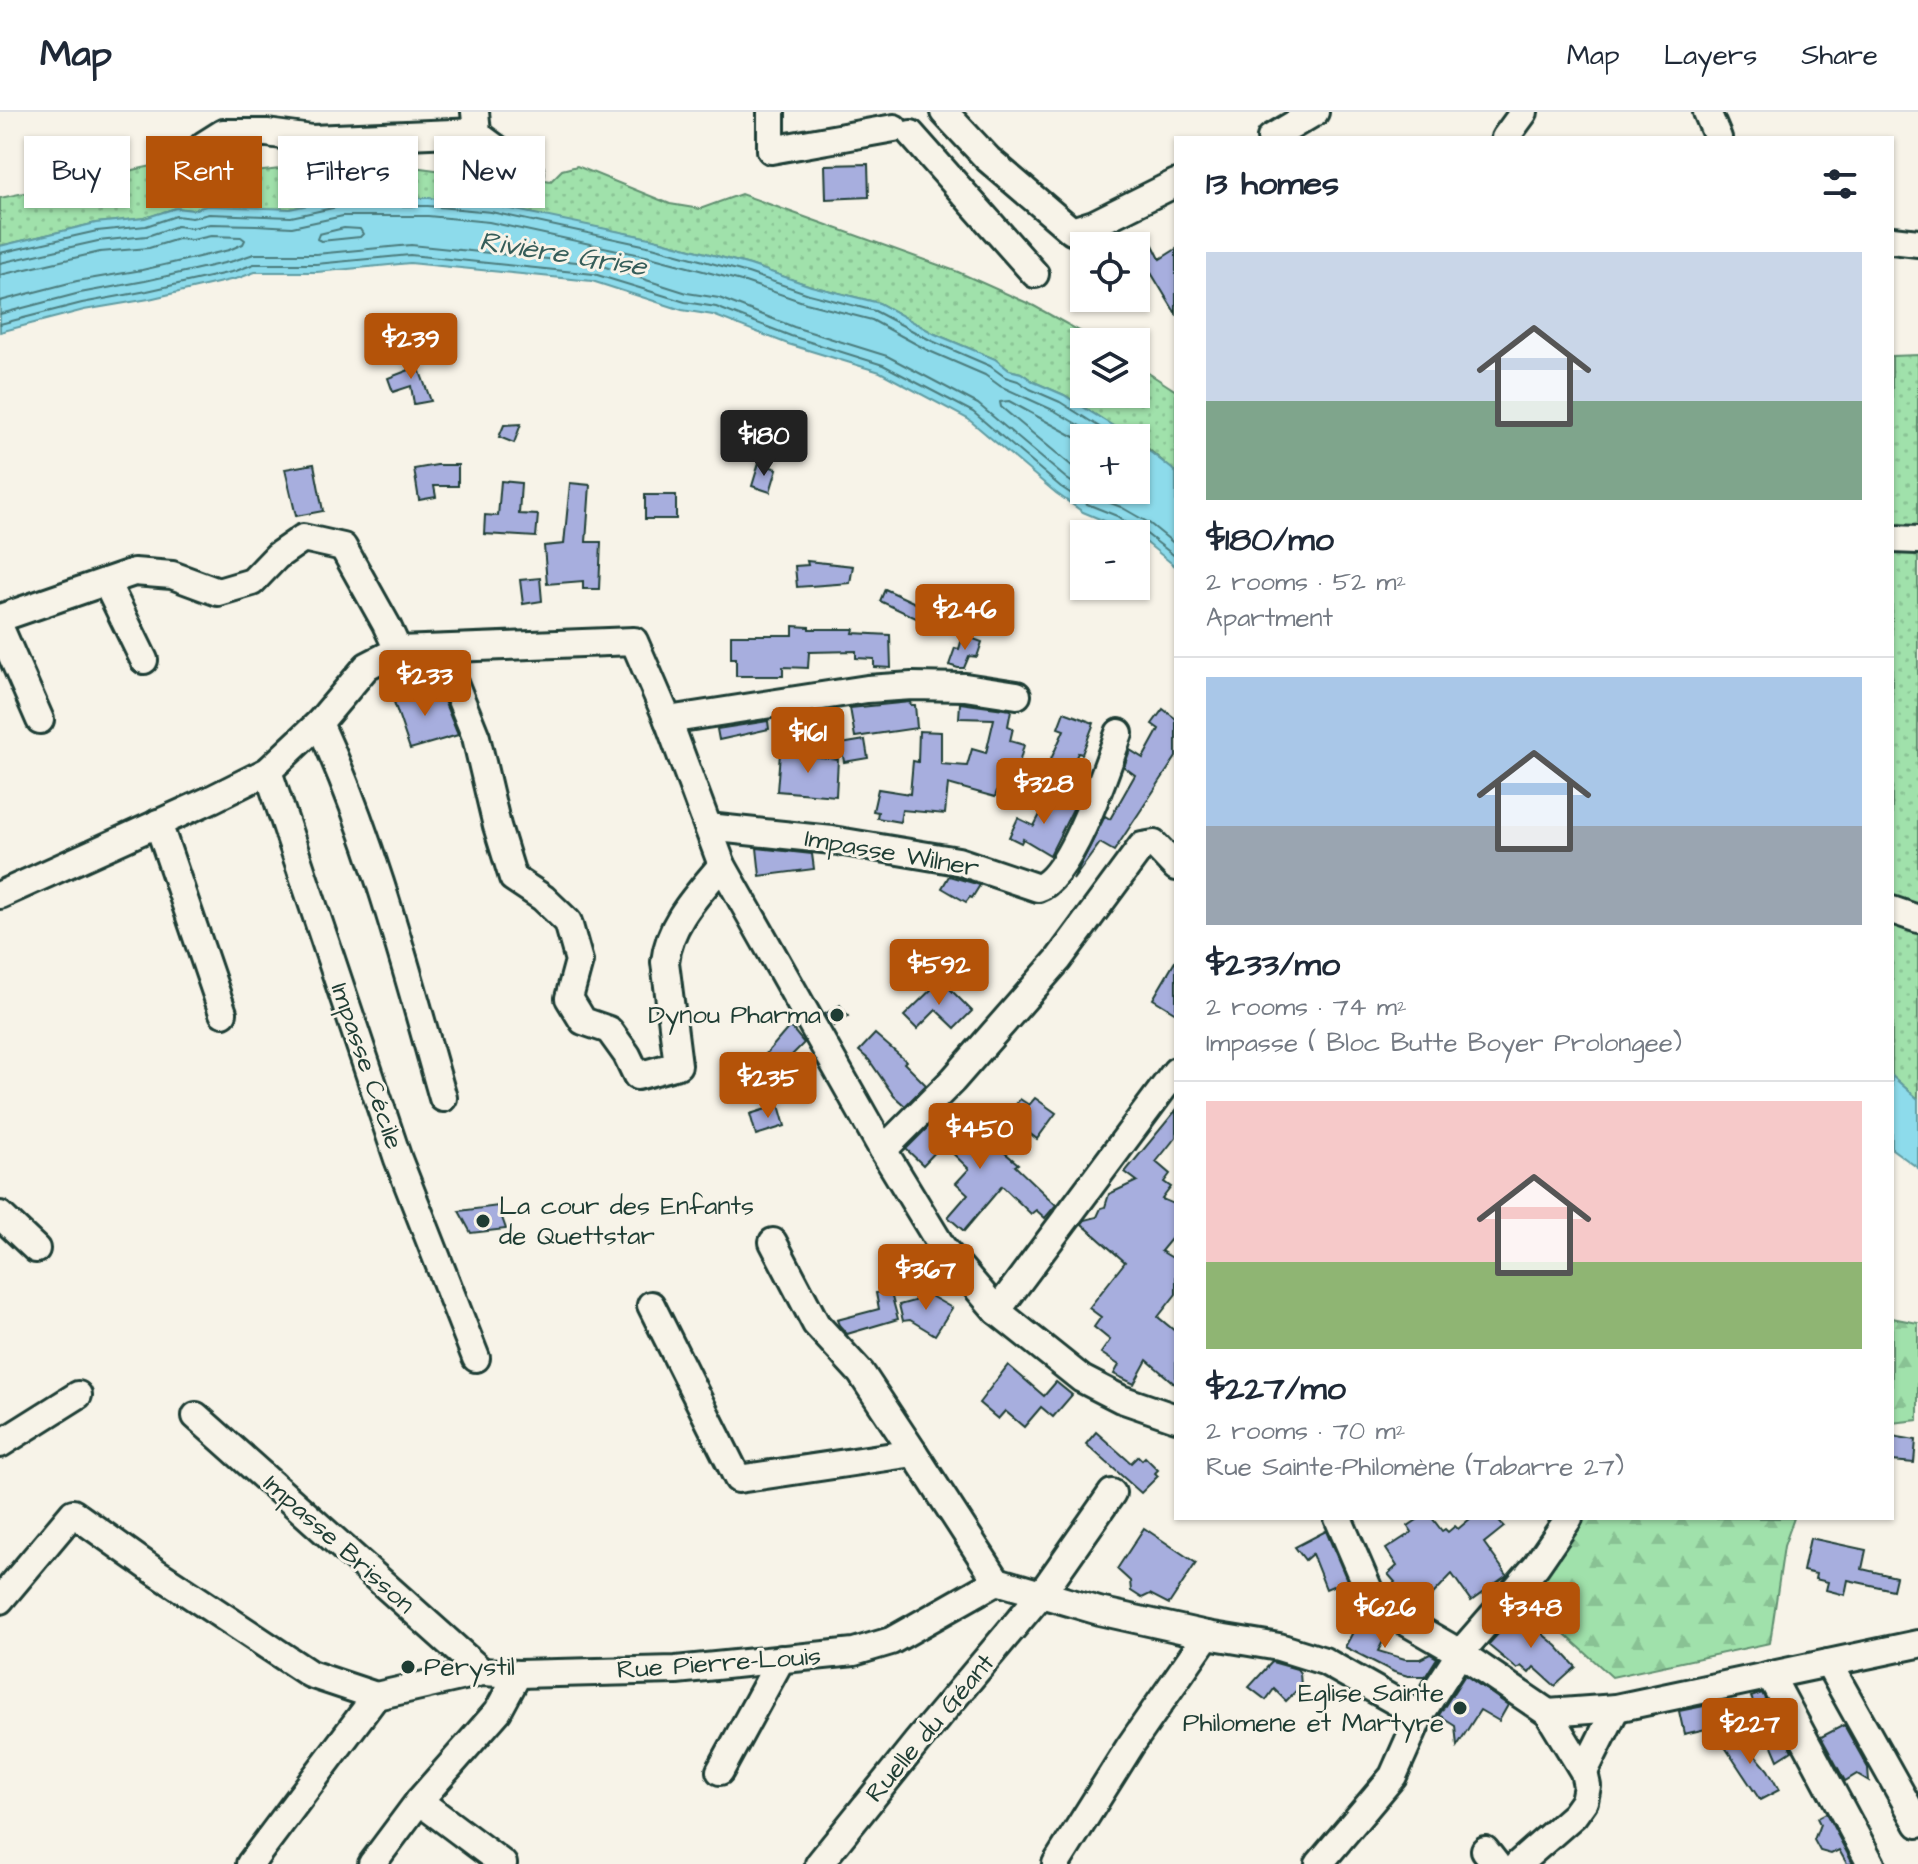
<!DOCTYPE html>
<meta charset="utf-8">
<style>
body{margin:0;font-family:"Architects Daughter",sans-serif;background:#f6f6f7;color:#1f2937;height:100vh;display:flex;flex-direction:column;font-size:30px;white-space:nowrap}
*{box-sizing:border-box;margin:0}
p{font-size:26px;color:#747a83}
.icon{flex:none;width:44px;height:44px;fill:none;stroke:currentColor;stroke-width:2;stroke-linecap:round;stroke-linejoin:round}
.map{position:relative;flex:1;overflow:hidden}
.panel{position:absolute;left:1174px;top:24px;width:720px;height:1384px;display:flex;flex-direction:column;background:#fff;border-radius:0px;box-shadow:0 2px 6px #0004}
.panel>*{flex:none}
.top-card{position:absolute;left:24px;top:24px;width:760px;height:72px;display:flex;gap:16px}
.tools{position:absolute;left:1070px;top:120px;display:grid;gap:16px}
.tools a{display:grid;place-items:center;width:80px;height:80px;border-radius:0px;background:#fff;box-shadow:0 2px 6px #0004;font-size:40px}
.price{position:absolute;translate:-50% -68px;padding:0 18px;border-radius:8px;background:#b45309;color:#fff;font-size:26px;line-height:52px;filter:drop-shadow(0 2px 4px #0008)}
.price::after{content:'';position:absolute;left:50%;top:48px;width:24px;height:18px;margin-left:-12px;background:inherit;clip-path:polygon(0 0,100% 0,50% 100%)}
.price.active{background:#222;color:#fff}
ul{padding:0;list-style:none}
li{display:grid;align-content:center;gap:16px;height:424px;padding:0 32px}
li+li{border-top:2px solid #e0e1e3}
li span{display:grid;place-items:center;height:248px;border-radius:0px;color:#555}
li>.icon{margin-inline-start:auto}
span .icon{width:144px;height:144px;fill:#fffc;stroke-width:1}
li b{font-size:34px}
h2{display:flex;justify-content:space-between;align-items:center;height:96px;padding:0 32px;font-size:34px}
.tag{padding:0 28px;border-radius:0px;background:#fff;box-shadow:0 2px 6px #0004;font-size:28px;line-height:72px}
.tag.active{background:#b45309;color:#fff}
header{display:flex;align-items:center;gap:48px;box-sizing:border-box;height:112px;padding:0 40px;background:#fff;border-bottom:2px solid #e0e1e3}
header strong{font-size:38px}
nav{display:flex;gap:44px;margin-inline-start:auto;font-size:28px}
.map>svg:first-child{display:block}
.grass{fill:url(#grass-dots);stroke:#608f70;stroke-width:2}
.forest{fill:url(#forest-firs);stroke:#608f70;stroke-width:2}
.water{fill:#8ddbeb;stroke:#619ca2;stroke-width:2}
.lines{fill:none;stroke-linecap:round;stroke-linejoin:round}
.shore{stroke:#4b7c7d;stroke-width:2}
.building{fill:#a7aede;stroke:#1f3d34;stroke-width:2}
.minor-casing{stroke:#1f3d34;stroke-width:32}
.minor{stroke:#f7f3e8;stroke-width:26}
.poi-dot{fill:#1f3d34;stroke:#f7f3e8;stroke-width:3}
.labels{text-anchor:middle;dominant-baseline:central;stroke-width:6;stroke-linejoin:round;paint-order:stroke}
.street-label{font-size:26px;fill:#1f3d34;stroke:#f7f3e8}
.poi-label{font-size:26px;fill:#1f3d34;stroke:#f7f3e8;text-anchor:end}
.water-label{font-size:28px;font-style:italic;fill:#355d59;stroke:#f7f3e8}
</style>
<header>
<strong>Map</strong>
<nav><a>Map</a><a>Layers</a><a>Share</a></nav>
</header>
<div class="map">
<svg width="1918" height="1752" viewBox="0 0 1918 1752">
<defs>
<pattern id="grass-dots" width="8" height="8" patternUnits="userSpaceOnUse" patternTransform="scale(2)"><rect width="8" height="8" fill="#a0e1ab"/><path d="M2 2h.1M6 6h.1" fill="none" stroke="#89c294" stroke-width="1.8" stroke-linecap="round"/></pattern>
<pattern id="forest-firs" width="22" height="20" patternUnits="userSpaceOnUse" patternTransform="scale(2)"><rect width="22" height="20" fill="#a0e1ab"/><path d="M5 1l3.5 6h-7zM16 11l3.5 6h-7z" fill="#89c294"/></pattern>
</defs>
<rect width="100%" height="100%" fill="#f7f3e8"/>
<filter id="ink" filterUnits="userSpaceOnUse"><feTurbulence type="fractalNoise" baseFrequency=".0125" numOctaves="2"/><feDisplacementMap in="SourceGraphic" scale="16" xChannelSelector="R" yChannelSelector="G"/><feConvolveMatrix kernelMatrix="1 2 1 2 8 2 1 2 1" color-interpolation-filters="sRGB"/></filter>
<g filter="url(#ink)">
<g class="grass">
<polygon points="171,50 203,55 231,63 337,50 383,51 473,63 505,61 551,69 562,58 577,54 670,92 700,97 741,82 958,160 1034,194 1096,228 1099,230 1084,230 1084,282 1136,282 1136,253 1176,279 1176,361 1136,326 1132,326 1064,283 1034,270 1021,261 1009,258 995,247 935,222 879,191 811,174 750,153 654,127 460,88 341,86 290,97 207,94 192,98 176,96 145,106 96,111 0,134 0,86"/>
<polygon points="1918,243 1918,987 1892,964 1892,244"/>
</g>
<g class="forest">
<polygon points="1892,1206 1918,1211 1918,1308 1892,1311"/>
<polygon points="1580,1406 1794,1406 1784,1434 1770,1531 1612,1565 1523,1484"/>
</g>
<g class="water">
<polygon points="341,86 429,86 492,93 654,127 750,153 811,174 879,191 935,222 995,247 1009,258 1021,261 1034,270 1064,283 1132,326 1084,326 1084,378 1136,378 1136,329 1172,357 1176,361 1176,455 1136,422 1083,400 1056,381 968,307 880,260 788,232 713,203 682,198 592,169 410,151 317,160 255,160 239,166 149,187 84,198 0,220 0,134 96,111 145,106 176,96 192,98 207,94 290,97"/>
<polygon points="1892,964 1918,987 1918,1056 1892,1037"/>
</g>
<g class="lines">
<g class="shore">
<polygon points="344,116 360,117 363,122 360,125 321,129 317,127 319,122"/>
<polyline points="0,141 97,119 146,114 176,104 192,106 209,102 291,105 342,94 428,94 491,100 652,135 748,161 809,182 875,199 932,229 990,254 1005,265 1018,269 1030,277 1060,290 1117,326"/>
<polyline points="0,151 98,129 147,124 177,114 192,116 210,112 256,113 292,115 343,104 428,104 489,110 650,145 745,170 806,191 872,208 927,238 985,263 1000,274 1055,299 1100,326"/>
<polyline points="0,163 100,140 149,136 178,127 192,128 211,124 241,125 245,128 243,132 229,138 142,158 77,169 0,189"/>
<polyline points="0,202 80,181 145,169 233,149 254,142 316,142 411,133 596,152 687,181 719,186 794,215 887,244 978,292 1067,367 1092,384 1121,395 1149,411 1176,433"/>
<polyline points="0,212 82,191 147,179 236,159 254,152 316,152 410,143 594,162 685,190 716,195 791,224 883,253 973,300 1061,375 1087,392 1117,404 1135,417 1144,420 1176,445"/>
<polyline points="1084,330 1009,289 1000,290 1001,295 1084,364"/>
</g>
</g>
<g class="building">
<polygon points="868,52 869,85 826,87 825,53"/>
<polygon points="1153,133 1160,147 1176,137 1176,202 1139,141"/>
<polygon points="413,240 422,265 431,289 414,292 411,274 393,280 388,266 409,258 406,242"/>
<polygon points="521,312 514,331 499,325 504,313"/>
<polygon points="759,351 777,357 770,380 752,374"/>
<polygon points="314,352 323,399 296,404 285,357"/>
<polygon points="437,353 458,353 458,374 434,374 436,385 419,388 414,357"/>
<polygon points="501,369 521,371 519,402 538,403 536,425 484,422 485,403 498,404"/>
<polygon points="570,371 590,373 586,430 601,430 599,477 583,477 583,469 547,472 544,434 564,432"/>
<rect x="645" y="383" width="31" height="24"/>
<polygon points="807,449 853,454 850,471 797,475 795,454 808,453"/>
<polygon points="540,466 542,489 523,492 520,468"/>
<polygon points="885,477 924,495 918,507 880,489"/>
<polygon points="793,514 809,515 809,517 854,517 853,521 890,523 891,556 874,555 874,547 856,546 856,539 809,540 808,556 783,555 783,564 736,564 736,546 731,546 731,523 793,523"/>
<polygon points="963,523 982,530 977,545 969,544 964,556 958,556 949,553 955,536 959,537"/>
<polygon points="438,574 458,623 410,637 394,590"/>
<polygon points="910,590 911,593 915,593 917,616 855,625 850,596"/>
<polygon points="960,591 1011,598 1008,614 1013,616 1010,629 1024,633 1016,663 1003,660 995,685 948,672 945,702 902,698 900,710 877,706 878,700 873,699 878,677 910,682 913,649 918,650 919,619 941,620 941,652 967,654 972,637 986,641 994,607 959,606"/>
<polygon points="1163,597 1176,607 1176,645 1114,739 1100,731 1073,768 1105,704 1110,707 1135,663 1124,655 1130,638 1143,646 1159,617 1152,612"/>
<polygon points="1064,600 1094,611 1082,642 1078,641 1057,684 1036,670 1044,652 1048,654 1064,618 1058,616"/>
<polygon points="768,609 769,617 719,628 717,617"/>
<polygon points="865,628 868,646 844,650 841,632"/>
<polygon points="780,641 838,647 836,684 777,679"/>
<polygon points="1050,683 1074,695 1050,743 1023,727 1021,731 1009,725 1018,706 1034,714"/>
<polygon points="757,736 812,742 814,757 760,764"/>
<polygon points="949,764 980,773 972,786 970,785 966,790 942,776"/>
<polygon points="1176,848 1176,901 1153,887"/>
<polygon points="941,868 972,899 955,916 936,898 917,917 904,904"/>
<polygon points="840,893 848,904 834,914 825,902"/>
<polygon points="790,914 804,931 772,963 759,950"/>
<polygon points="875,922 906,949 904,951 926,973 905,994 894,984 869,948 859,939"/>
<polygon points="1035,986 1056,1001 1037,1027 1007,1004 1020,987 1029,993"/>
<polygon points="779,993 785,1014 756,1023 750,1002"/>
<polygon points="1176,998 1176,1025 1156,1050 1170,1062 1164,1070 1171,1075 1162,1087 1176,1093 1176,1121 1161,1139 1176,1148 1176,1182 1158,1205 1176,1220 1176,1273 1147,1248 1134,1272 1114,1262 1119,1253 1101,1241 1110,1228 1094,1215 1101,1205 1089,1196 1125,1150 1082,1112 1085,1108 1097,1105 1101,1096 1105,1095 1109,1082 1137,1069 1125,1060"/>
<polygon points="941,1002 967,1027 971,1021 979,1027 988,1016 1003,1028 998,1035 1018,1052 1015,1054 1056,1093 1045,1106 1036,1098 1031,1102 1002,1074 964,1119 948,1105 968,1082 956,1071 969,1057 943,1032 923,1053 906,1037"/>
<polygon points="498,1094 506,1117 471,1121 459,1099"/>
<polygon points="890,1178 898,1207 847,1222 839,1213 837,1208 879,1197 876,1181"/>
<polygon points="920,1178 952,1196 935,1223 910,1208 903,1209 899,1193 914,1189"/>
<polygon points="1008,1253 1044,1284 1056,1270 1072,1283 1053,1305 1041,1295 1024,1315 1005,1299 998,1307 979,1291"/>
<polygon points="1096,1320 1131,1351 1138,1344 1142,1348 1145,1345 1158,1358 1155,1361 1158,1364 1141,1381 1086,1332"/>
<polygon points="1892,1324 1916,1328 1914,1351 1892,1349"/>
<polygon points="1420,1406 1432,1406 1442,1419 1445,1417 1448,1420 1455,1414 1458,1417 1471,1406 1496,1406 1504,1415 1484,1431 1507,1463 1471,1489 1452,1462 1419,1497 1392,1473 1395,1470 1388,1462 1397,1454 1386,1437 1412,1420 1408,1414"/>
<polygon points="1144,1416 1196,1451 1169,1492 1150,1482 1142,1486 1131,1479 1130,1469 1117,1457"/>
<polygon points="1326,1419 1347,1468 1326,1477 1312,1442 1305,1448 1295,1435"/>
<polygon points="1810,1426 1866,1438 1862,1457 1896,1465 1893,1478 1848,1468 1845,1483 1826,1478 1828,1470 1815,1467 1816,1462 1803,1459"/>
<polygon points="1363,1501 1385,1516 1383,1520 1387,1522 1378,1539 1405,1547 1420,1547 1430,1542 1437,1546 1420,1573 1425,1564 1408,1564 1394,1560 1345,1535"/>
<polygon points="1517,1501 1557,1534 1576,1555 1555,1574 1534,1555 1529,1561 1521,1554 1517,1557 1488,1533"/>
<polygon points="1272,1550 1297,1557 1300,1561 1301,1574 1286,1589 1274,1577 1266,1588 1249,1575"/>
<polygon points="1465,1563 1508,1593 1499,1609 1480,1598 1457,1634 1455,1613 1439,1603"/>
<polygon points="1762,1581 1792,1639 1778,1648 1751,1585"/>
<polygon points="1714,1592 1719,1614 1684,1622 1679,1599"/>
<polygon points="1844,1613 1868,1656 1869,1669 1857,1662 1845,1669 1821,1625"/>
<polygon points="1734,1618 1768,1658 1779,1678 1760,1688 1721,1629"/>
<polygon points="1826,1701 1853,1752 1847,1752 1839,1738 1831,1742 1820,1739 1814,1728 1820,1712 1817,1706"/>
</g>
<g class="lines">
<g class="minor-casing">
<g id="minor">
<polyline points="475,0 477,20 482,26 530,61"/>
<polyline points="771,0 771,38 894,16"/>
<polyline points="944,0 988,47 1072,119 1094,112 1176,71"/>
<polyline points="1707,0 1718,26"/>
<polyline points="911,22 1035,162"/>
<polyline points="1271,26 1315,0"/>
<polyline points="1505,26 1524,0"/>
<polyline points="194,44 204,33 223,21 267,21 312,27 477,20"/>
<polyline points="1892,128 1918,131"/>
<polyline points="1892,427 1918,428"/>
<polyline points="106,470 144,548"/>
<polyline points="0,506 134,460 172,463 218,480 252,470 277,444 303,426 343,435 386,512 398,538"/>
<polyline points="0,516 40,608"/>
<path d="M441,538L476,625L497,714L513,766L543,786L568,810L579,849L569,886L583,909L609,918L627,943L637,964L678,953L665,850C669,811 698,782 722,753"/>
<polyline points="668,608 867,577 912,574 965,575 1017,583"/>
<path d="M319,611C374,731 407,860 443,986"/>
<polyline points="268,659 398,1047 476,1246"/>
<polyline points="158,711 223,901"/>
<path d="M708,715L832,728L958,749L1038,776C1071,765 1107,655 1119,621"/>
<polyline points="0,783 212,687 268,659 319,611 367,554 398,538 634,529 668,608 722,753 883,1038 942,1135 997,1199 1082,1267 1121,1287 1176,1306"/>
<polyline points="1892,798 1918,807"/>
<polyline points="883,1038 953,968 1058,848 1142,734 1154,732 1176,755"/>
<polyline points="0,1103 36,1137"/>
<polyline points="773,1130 816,1212 861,1261 914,1341"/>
<polyline points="651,1193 738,1367 914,1341 997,1469"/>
<polyline points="997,1199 1176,959"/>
<polyline points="196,1304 482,1560"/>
<polyline points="0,1332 78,1283"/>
<polyline points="1338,1406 1375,1492 1460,1541 1548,1601 1584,1660 1587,1674 1584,1689 1574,1703 1518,1752"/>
<polyline points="0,1488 73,1401 156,1460 310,1562 376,1584 482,1560 518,1562 676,1558 854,1540 891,1529 997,1469 1099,1499 1207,1523 1279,1535 1324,1549 1420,1603 1460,1541 1536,1454 1569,1406"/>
<polyline points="1828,1551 1918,1712"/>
<polyline points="1770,1563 1871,1752"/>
<polyline points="1548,1601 1616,1596 1918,1532"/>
<polyline points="720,1659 781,1547"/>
<polyline points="1584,1660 1616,1596"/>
<polyline points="419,1689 503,1752"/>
<polyline points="1485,1738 1496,1752"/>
<polyline points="250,1752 376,1584"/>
<polyline points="372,1752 419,1689 498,1599 518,1562"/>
<polyline points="819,1752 917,1630 1042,1481 1112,1381"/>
<polyline points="1056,1752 1130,1634 1207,1523"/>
<polyline points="1319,1752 1393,1664 1420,1603"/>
</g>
</g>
<use href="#minor" class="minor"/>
</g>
</g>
<g class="poi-dot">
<circle cx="837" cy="903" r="8"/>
<circle cx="483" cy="1109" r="8"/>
<circle cx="408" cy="1555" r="8"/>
<circle cx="1460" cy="1596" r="8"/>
</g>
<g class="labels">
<g class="street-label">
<text transform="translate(892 741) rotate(10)">Impasse Wilner</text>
<text transform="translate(367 954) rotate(71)">Impasse Cécile</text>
<text transform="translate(339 1432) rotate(42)">Impasse Brisson</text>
<text transform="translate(719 1551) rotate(-4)">Rue Pierre-Louis</text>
<text transform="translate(930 1616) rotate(-50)">Ruelle du Géant</text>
</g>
<g class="poi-label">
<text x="821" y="903">Dynou Pharma</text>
<text x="499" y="1094" text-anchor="start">La cour des Enfants<tspan x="499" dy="30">de Quettstar</tspan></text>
<text x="424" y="1555" text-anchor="start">Perystil</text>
<text x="1444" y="1581">Eglise Sainte<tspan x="1444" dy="30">Philomene et Martyre</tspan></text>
</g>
<g class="water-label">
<text transform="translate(563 142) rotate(9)">Rivière Grise</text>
</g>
</g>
</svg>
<div class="tools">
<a><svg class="icon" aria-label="locate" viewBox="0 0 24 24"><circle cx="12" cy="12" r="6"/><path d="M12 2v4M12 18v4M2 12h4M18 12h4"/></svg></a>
<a><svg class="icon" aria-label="layers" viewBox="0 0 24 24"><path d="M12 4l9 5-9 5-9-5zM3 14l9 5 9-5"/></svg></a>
<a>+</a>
<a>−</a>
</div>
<b class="price" style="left:411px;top:269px">$239</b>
<b class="price active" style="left:764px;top:366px">$180</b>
<b class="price" style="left:965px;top:540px">$246</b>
<b class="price" style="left:425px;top:606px">$233</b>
<b class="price" style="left:808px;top:663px">$161</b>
<b class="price" style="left:1044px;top:714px">$328</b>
<b class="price" style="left:939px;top:895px">$592</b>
<b class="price" style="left:768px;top:1008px">$235</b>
<b class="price" style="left:980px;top:1059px">$450</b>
<b class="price" style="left:926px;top:1200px">$367</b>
<b class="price" style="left:1385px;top:1538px">$626</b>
<b class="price" style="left:1531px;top:1538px">$348</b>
<b class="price" style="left:1750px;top:1654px">$227</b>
<div class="top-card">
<a class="tag">Buy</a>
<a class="tag active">Rent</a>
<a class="tag">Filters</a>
<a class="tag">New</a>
</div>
<section class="panel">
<h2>13 homes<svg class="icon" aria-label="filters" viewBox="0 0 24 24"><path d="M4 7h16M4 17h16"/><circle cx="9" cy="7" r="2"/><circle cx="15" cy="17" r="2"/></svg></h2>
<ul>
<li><span style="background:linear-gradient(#c9d6e8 60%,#7fa58c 0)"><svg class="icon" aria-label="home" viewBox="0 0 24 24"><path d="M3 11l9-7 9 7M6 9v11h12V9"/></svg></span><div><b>$180/mo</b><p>2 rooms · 52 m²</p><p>Apartment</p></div></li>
<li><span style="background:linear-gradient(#a9c7e8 60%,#9aa5b1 0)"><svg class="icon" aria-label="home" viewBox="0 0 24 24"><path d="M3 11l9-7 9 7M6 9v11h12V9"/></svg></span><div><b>$233/mo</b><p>2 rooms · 74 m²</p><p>Impasse ( Bloc Butte Boyer Prolongee)</p></div></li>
<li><span style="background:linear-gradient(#f6c9c9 65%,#8fb573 0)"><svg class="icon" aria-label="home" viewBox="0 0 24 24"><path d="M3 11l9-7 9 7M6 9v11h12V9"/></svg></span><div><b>$227/mo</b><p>2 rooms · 70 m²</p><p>Rue Sainte-Philomène (Tabarre 27)</p></div></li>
</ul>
</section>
</div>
